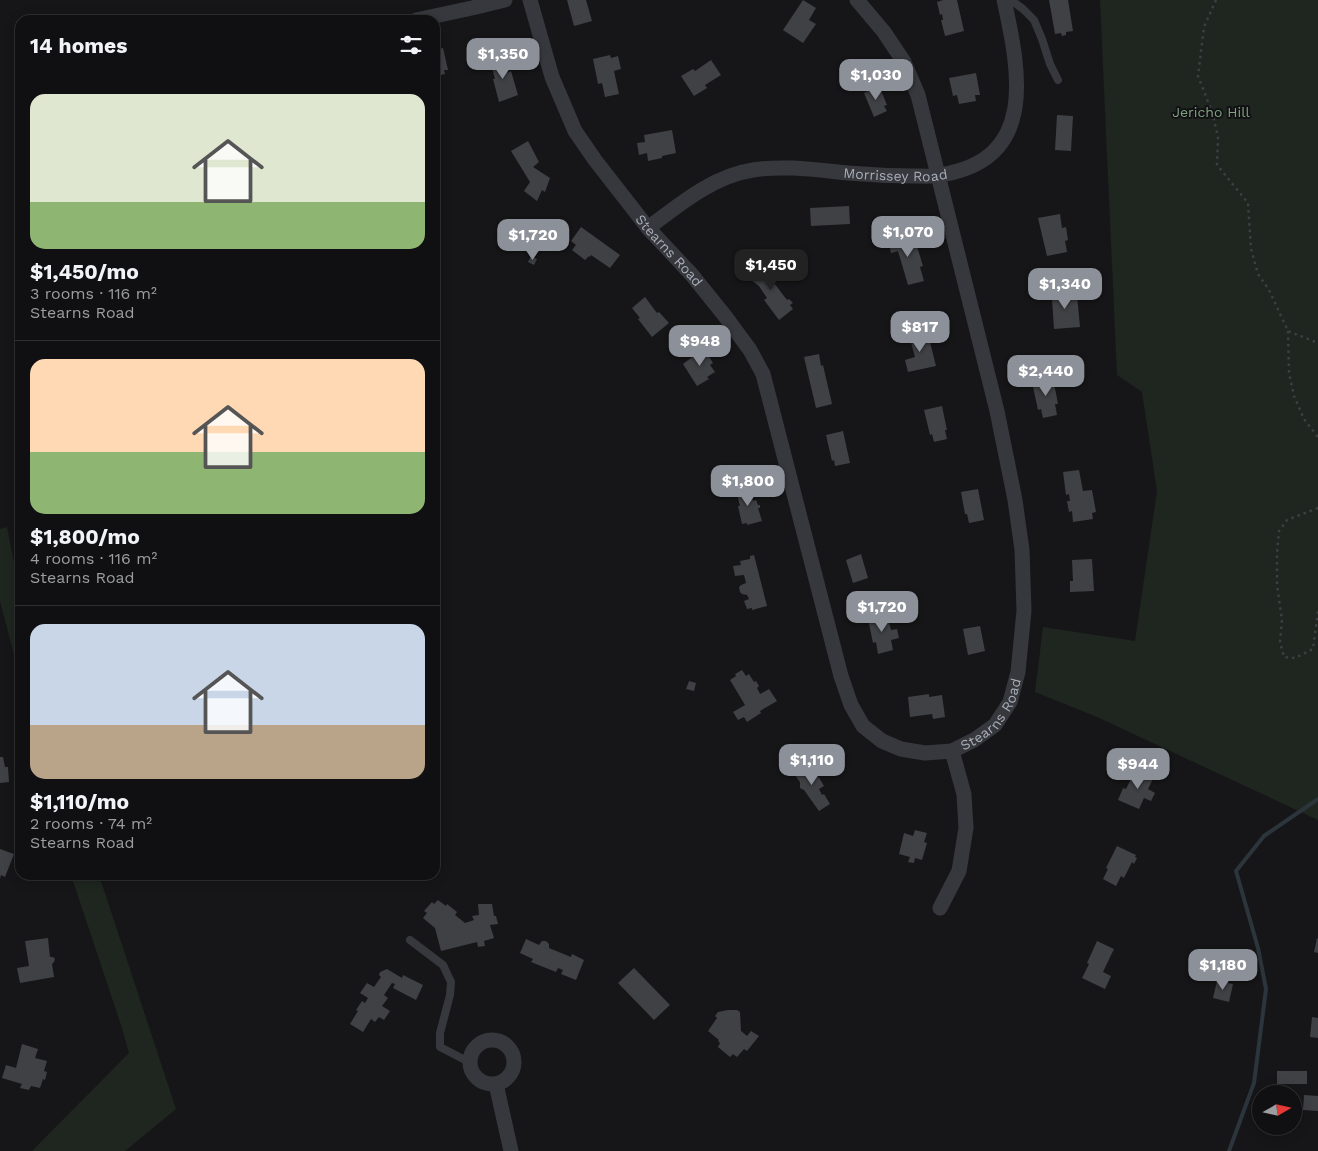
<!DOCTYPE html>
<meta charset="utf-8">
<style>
body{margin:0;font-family:"Work Sans",sans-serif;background:#19191b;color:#f1f3f6;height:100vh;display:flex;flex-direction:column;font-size:19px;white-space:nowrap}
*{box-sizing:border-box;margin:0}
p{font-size:16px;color:#9c9d9f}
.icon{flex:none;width:28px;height:28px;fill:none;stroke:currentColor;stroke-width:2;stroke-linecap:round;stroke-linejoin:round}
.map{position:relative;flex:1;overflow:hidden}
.details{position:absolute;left:15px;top:15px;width:425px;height:865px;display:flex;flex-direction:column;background:#101012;border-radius:15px;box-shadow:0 2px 12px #0003,0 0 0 1px #303032}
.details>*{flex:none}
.needle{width:32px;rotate:81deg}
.fabs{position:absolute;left:1252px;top:1085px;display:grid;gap:10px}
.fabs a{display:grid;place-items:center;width:50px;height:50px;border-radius:50%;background:#101012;box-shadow:0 2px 12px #0003,0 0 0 1px #303032;font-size:25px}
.price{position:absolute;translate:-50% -42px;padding:0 11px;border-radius:10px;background:#8c9099;color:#fff;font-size:16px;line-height:32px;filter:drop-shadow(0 1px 2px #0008)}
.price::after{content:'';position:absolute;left:50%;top:30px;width:15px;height:11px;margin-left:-8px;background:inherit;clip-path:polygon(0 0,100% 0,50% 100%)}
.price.selected{background:#222;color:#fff}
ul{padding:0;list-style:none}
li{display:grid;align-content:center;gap:10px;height:265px;padding:0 15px}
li+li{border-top:1px solid #303032}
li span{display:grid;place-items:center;height:155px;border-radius:15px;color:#555}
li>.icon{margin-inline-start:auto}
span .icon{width:90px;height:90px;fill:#fffc;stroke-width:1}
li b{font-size:21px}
h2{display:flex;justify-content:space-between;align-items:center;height:60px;padding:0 15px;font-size:21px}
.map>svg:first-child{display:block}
.green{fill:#1e261f}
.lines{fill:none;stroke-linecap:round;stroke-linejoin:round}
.stream{stroke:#2c353c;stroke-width:4}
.building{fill:#404145}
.path{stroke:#3d3f44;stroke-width:2.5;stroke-dasharray:2.5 4;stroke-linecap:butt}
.lane{stroke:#37383d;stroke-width:8}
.street{stroke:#37383d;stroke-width:15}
.labels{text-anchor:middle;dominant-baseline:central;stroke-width:4;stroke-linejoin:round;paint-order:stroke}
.park-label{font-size:14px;fill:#7fa381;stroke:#111113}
.street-label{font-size:14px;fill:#a8adb8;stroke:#111113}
</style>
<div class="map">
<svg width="1318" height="1151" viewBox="0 0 1318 1151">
<rect width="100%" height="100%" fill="#161618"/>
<g class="green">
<polygon points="1100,0 1318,0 1318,820 1097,717 1035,692 1043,627 1135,641 1157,491 1142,392 1117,375"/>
<polygon points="7,527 20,593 20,678 0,601 0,529"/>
<polygon points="71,875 99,875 176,1109 125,1151 32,1151 129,1053 122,1028"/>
</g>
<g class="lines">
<polyline class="stream" points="1229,1151 1254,1083 1266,989 1258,948 1236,871 1264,836 1318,799"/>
</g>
<g class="building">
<polygon points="567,0 586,0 592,21 574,26"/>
<polygon points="803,0 816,8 809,20 816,24 803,43 783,30"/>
<polygon points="943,0 957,0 964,31 945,36 941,20 943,20 942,14 940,15 937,2"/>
<polygon points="1049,0 1068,0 1073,31 1066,32 1066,35 1062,36 1061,33 1055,34"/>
<polygon points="443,48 448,70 444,70 445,74 441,75 441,71 435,73 435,50"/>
<polygon points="610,55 611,58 618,56 621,69 614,71 619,94 605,97 602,83 598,84 593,59"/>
<polygon points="502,56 506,73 511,71 518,95 499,102 493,79 495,79 490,59"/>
<polygon points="711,60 721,75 705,85 707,88 694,96 681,76 693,69 695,71"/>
<polygon points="976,73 980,95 975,95 976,101 959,104 957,95 953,96 949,78"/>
<polygon points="879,86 887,105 884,106 887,111 874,117 864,93"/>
<polygon points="1057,115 1073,116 1071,151 1055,150"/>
<polygon points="672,130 676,153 662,156 662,158 648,161 647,153 639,155 637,143 645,142 644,135"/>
<polygon points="528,141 539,162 533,167 550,178 545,192 542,190 537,201 524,191 530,182 511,151"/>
<polygon points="849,206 850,224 811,226 810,208"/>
<polygon points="1060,214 1062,228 1066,227 1068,240 1065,241 1067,252 1047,256 1038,218"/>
<polygon points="581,227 620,255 610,268 591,255 590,257 589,256 585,260 572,250 576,245 571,241"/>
<polygon points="910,234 912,244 916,243 923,266 920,267 924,281 908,285 898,251 891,253 888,240"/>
<polygon points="531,256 537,259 534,265 528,262"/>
<polygon points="756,264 770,276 775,271 780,277 774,283 787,300 789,299 793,303 790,305 793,309 779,320 764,300 767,298 759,286 746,276"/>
<polygon points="1069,289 1069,295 1077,295 1080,327 1054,329 1052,299 1056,299 1055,290"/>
<polygon points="645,297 657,313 659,312 669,323 652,337 638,319 640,318 632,308"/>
<polygon points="922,328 926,343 930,342 936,366 908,372 905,360 915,357 909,335"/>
<polygon points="704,348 713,363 710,365 715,372 707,377 709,379 697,386 683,364"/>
<polygon points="819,354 821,366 823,365 832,404 816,408 804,357"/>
<polygon points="1053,378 1058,404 1055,404 1057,415 1043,418 1041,409 1038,410 1032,382"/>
<polygon points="942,406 947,430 945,430 947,439 934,442 932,434 930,435 924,410"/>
<polygon points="843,431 850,463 835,466 834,460 832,461 826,435"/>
<polygon points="1079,470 1083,491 1092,490 1096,512 1092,513 1093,519 1073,522 1072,511 1069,512 1067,501 1070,501 1069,494 1066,495 1063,472"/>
<polygon points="750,487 753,501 756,500 758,505 760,505 760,508 758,508 762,521 747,525 747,523 742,524 738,506 740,506 736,490"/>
<polygon points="978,489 984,520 969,523 967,514 965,514 961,492"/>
<polygon points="861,554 868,578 853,583 846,560"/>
<polygon points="754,555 767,606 752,610 752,608 747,609 744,601 749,599 747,595 742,594 740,592 739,587 741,585 746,583 744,575 735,576 733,566 741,565 740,561 750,559 750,556"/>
<polygon points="1092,559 1094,591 1070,592 1070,581 1073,581 1072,560"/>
<polygon points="887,614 891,630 897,629 899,638 891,640 893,650 878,654 876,642 873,643 868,619"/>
<polygon points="980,626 985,651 968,655 963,629"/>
<polygon points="742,670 746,676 749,674 754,682 756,681 759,686 757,688 760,694 769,689 777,701 760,711 761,713 747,722 744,717 738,720 733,712 745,705 730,680 736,676 735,674"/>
<polygon points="689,681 696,683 694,691 686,689"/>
<polygon points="929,694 929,697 942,695 945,717 933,719 932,714 910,717 908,697"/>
<polygon points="0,757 3,757 5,767 8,767 9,782 0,783"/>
<polygon points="810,763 824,786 819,789 822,795 824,794 830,804 819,811 804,790 800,788 800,782 794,774"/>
<polygon points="1136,769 1154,777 1148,789 1155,793 1151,801 1144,798 1139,809 1118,800 1123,788 1126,789"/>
<polygon points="915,830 927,833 924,842 927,843 922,860 915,858 914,863 908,862 910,857 899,854 904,833 913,836"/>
<polygon points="1117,846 1136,855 1135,857 1137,858 1134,864 1132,862 1124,878 1121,876 1116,886 1103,879 1108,869 1106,868"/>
<polygon points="0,849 14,854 5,877 1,875 0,879"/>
<polygon points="438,900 446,906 447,904 457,912 455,915 465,923 474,920 472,916 479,915 478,904 492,904 494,916 496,916 498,924 490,925 494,938 484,941 485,946 478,947 477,942 441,951 435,928 423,918 427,913 424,911 432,902 434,904"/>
<polygon points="48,938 50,957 53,957 55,959 54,962 52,964 54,977 20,983 17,968 29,966 25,941"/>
<polygon points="1317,938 1318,939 1318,953 1314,952"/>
<polygon points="526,939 539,945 542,941 546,941 549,944 549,948 571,957 572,954 584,960 576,980 561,974 563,970 558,968 556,972 531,962 533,959 520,953"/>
<polygon points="1097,941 1114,949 1103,972 1111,976 1105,989 1082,978 1089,964 1087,963"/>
<polygon points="634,968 670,1005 654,1020 618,983"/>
<polygon points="387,969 402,978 403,975 423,985 416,1000 393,988 395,984 392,983 384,995 388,998 382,1006 390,1011 384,1020 379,1017 375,1022 371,1019 363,1032 350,1024 358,1011 356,1010 362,1001 365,1003 368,998 360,993 367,983 374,987 381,977 379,975 380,972"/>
<polygon points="1217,981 1233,984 1229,1002 1213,998"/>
<polygon points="728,1010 737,1010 740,1012 741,1031 747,1036 751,1031 759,1036 747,1051 744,1049 737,1057 733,1054 730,1057 718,1047 720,1043 718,1041 719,1040 708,1031 717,1018 715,1016 718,1012"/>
<polygon points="1312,1017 1318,1018 1318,1038 1310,1037"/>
<polygon points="22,1044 38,1049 35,1058 47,1061 44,1071 47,1072 45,1080 43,1079 40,1088 31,1086 29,1090 20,1088 22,1084 2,1078 6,1065 16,1068"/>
<rect x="1277" y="1071" width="30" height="13"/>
<polygon points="1304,1095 1318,1096 1318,1111 1303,1110"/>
</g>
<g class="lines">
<g class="path">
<polyline points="1216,0 1204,27 1198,76 1212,112 1218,137 1217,165 1248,203 1251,249 1258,274 1269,290 1288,331 1318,343"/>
<polyline points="1288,331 1289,373 1294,396 1304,419 1317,436 1318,434"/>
<polyline points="1318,508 1287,520 1279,531 1277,553 1277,585 1282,620 1280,642 1284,657 1295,658 1313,649 1318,611"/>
</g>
<g class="lane">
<polyline points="1011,0 1023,9 1034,20 1042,39 1050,64 1058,80"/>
<polyline points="410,940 443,965 451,982 450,995 440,1033 440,1047 469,1062"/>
</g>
<g class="street">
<path id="s1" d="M530,0L552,77L575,131L595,160L648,228L692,275L725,316L750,350L763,374L841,676L851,705L863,726L882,741L901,749L925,753L952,751L974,740L995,725L1010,702L1018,672L1024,611L1022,550L1015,500L997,411L918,95L904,62L884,32L857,0"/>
<polyline points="416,20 472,8 505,0"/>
<path id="s2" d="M648,228C680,204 713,176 753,170C784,165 817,170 848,173C871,175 893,176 916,176C923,176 931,177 939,175C1038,161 1020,73 1004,0"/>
<polyline points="940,908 959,871 966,828 964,794 952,751"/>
<circle cx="492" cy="1062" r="22"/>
<polyline points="496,1084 511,1151"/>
</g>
</g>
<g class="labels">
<g class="park-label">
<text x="1211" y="112">Jericho Hill</text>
</g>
<g class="street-label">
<text stroke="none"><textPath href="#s2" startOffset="264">Morrissey Road</textPath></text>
<text stroke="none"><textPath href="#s1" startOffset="291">Stearns Road</textPath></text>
<text stroke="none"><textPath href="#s1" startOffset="966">Stearns Road</textPath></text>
</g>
</g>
</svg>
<div class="fabs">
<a><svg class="needle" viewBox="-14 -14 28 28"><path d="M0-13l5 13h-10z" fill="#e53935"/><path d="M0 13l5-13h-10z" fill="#9c9d9f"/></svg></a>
</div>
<b class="price" style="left:503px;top:80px">$1,350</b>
<b class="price" style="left:876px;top:101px">$1,030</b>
<b class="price" style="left:908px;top:258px">$1,070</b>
<b class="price" style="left:533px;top:261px">$1,720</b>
<b class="price selected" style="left:771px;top:291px">$1,450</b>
<b class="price" style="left:1065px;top:310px">$1,340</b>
<b class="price" style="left:920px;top:353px">$817</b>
<b class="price" style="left:700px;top:367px">$948</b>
<b class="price" style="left:1046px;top:397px">$2,440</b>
<b class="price" style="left:748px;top:507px">$1,800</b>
<b class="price" style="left:882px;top:633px">$1,720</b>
<b class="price" style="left:812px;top:786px">$1,110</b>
<b class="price" style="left:1138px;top:790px">$944</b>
<b class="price" style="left:1223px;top:991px">$1,180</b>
<section class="details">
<h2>14 homes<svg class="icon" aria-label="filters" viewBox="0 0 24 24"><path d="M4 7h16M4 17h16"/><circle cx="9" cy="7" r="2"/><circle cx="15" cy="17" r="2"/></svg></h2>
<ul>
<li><span style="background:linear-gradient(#dfe7d0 70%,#8fb573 0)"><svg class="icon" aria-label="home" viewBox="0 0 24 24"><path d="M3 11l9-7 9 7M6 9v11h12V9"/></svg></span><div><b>$1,450/mo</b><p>3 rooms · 116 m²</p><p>Stearns Road</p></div></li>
<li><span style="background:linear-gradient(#ffd9b3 60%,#8fb573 0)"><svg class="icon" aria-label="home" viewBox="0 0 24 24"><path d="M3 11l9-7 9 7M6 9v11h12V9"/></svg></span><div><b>$1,800/mo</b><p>4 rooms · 116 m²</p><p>Stearns Road</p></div></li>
<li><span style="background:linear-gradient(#c9d6e8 65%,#b9a48a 0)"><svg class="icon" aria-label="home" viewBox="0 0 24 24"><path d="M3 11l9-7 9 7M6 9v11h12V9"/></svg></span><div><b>$1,110/mo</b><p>2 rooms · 74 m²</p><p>Stearns Road</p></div></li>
</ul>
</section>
</div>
